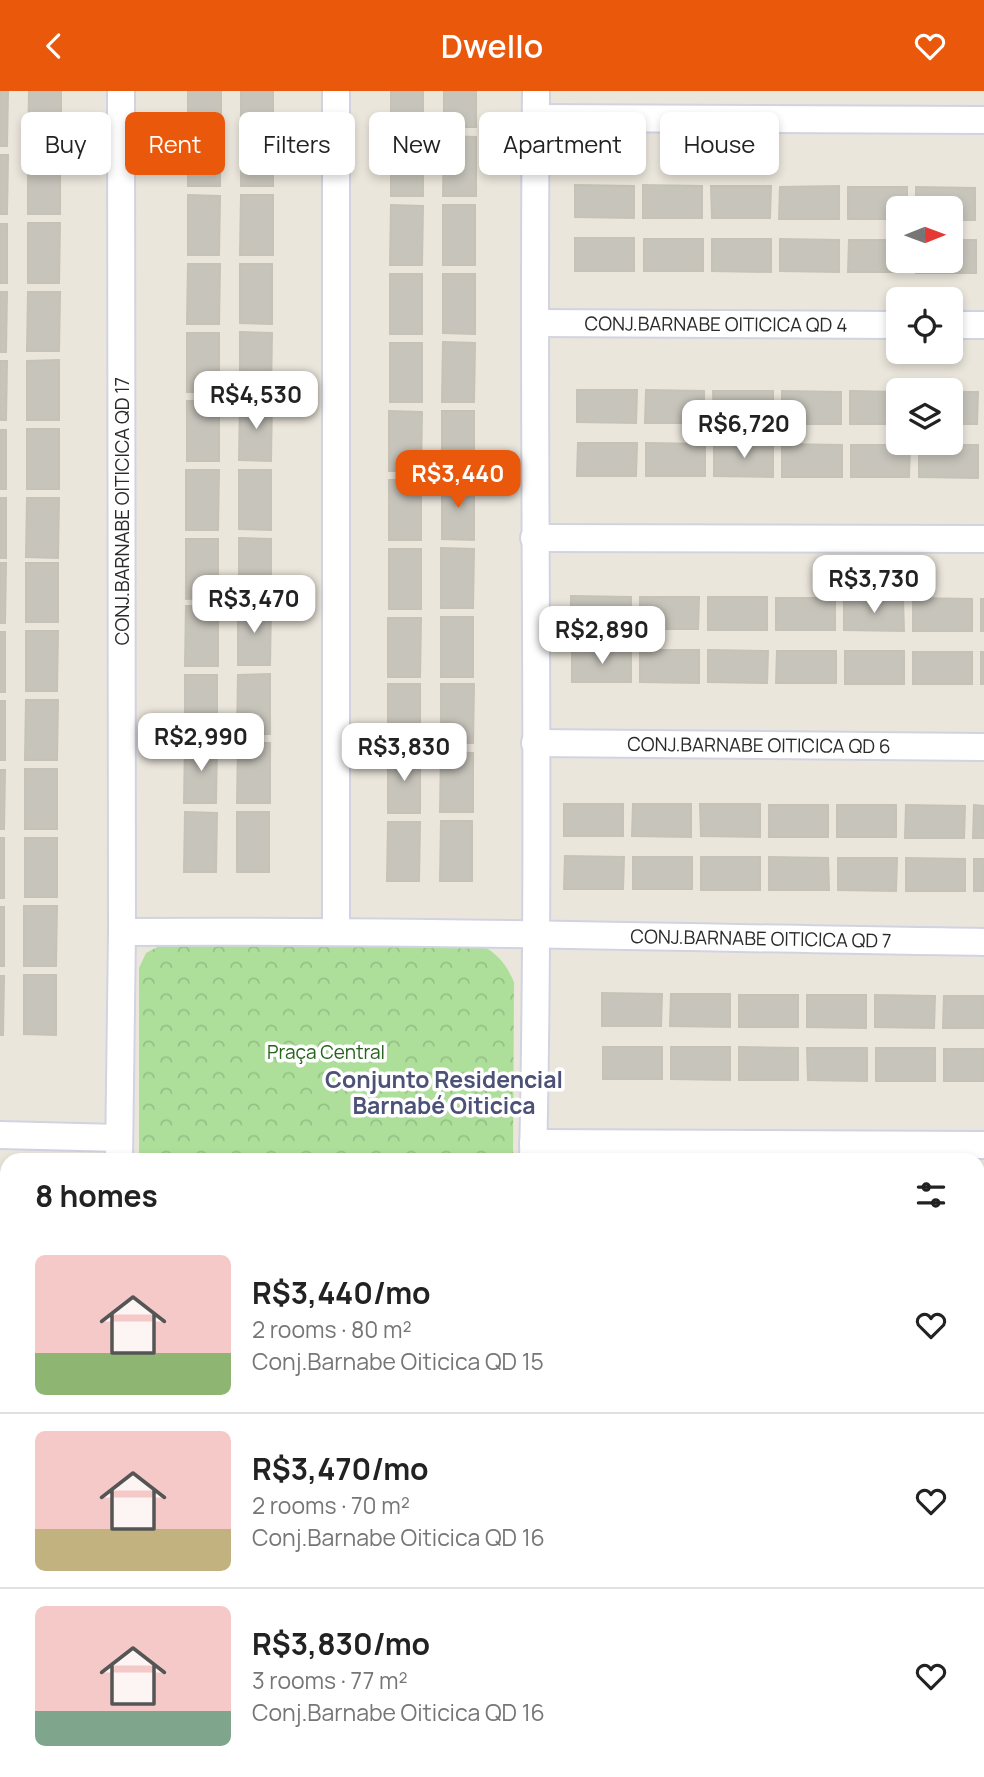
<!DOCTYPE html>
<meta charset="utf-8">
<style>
body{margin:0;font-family:Manrope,sans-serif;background:#f6f6f6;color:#222;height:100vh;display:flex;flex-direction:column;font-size:26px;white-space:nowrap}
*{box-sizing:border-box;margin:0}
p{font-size:23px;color:#767676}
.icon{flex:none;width:38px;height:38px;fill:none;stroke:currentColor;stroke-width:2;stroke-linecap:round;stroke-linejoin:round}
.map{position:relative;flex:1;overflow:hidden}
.details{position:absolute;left:0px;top:1062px;width:985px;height:625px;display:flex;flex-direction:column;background:#fff;border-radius:21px 21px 0 0;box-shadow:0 4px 10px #0003}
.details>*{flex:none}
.guide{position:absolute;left:21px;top:21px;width:943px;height:63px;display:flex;gap:14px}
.needle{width:46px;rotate:89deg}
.fabs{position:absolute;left:886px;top:105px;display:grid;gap:14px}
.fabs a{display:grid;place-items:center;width:77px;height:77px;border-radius:10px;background:#fff;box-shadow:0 4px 10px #0003;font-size:35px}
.price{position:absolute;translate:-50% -60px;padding:0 16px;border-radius:14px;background:#fff;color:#222;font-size:23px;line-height:46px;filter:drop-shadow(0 2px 4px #0008)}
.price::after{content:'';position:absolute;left:50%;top:42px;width:21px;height:16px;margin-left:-10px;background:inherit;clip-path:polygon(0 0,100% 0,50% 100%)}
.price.active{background:#ea580c;color:#fff}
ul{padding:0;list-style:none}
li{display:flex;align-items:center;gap:21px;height:175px;padding:0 35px}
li+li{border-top:2px solid #e0e0e0}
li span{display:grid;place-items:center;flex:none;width:196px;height:140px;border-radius:10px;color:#555}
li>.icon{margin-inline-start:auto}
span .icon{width:84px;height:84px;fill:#fffc;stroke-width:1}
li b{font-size:30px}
h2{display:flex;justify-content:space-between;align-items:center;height:84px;padding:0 35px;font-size:30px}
.pill{padding:0 24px;border-radius:10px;background:#fff;box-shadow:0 4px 10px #0003;font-size:24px;line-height:63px}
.pill.active{background:#ea580c;color:#fff}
header{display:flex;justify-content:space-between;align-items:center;height:91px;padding:0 35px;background:#ea580c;color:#fff;font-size:32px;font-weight:600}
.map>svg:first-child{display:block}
.park{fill:url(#park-crowns)}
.building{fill:#c7c4bb;stroke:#c6c2b6;stroke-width:2}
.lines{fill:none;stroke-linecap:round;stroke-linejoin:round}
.street-casing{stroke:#d2d3e2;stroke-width:30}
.street{stroke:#fff;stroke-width:26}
.labels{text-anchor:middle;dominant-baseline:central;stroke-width:7;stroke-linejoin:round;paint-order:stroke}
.street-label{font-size:19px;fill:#2a2a2a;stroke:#fff}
.park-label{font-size:19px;fill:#26631d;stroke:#fff}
.quarter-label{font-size:23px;font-weight:bold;fill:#4c5178;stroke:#fff}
</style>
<header><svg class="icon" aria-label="back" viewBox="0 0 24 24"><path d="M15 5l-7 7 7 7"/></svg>Dwello<svg class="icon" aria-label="heart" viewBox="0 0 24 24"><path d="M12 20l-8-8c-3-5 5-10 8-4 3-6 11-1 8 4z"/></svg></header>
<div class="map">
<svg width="984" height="1686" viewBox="0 0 984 1686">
<defs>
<pattern id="park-crowns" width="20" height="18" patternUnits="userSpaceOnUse" patternTransform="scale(1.75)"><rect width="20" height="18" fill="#addf9b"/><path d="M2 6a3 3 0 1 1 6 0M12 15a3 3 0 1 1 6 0" fill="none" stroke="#95c086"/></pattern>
</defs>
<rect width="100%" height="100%" fill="#ebe6dc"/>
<path class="park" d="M161,854H481C498,863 506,873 514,891L513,1069H139V877L146,862Z"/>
<g class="building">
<polygon points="0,0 8,0 7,55 0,55"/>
<polygon points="29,0 61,0 61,54 28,54"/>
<polygon points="188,0 221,0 221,27 188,26"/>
<rect x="241" y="0" width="32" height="26"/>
<polygon points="391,0 423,0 423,37 391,36"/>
<rect x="444" y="0" width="32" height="36"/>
<polygon points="188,35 220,36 220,95 188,95"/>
<polygon points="273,35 273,95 241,95 241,36"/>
<polygon points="444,45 476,46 476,105 443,105"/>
<rect x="391" y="46" width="32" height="59"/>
<rect x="28" y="63" width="32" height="60"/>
<polygon points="0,64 8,64 7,123 0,123"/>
<polygon points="575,94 634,95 634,127 575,126"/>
<polygon points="643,94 702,95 702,127 643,127"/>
<polygon points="711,95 771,95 770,127 712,127"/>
<polygon points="839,95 839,128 779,128 780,96"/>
<polygon points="848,96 907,96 907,117 898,117 898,128 848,128"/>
<polygon points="916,96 975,97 975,129 950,129 950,117 916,117"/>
<polygon points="188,104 220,105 219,164 188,164"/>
<polygon points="241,104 273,104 273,164 240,164"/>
<polygon points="391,114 423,115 422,174 390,174"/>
<rect x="443" y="114" width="32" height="60"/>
<polygon points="28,132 60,132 59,192 28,192"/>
<rect x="0" y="133" width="7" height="59"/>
<rect x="575" y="147" width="59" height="33"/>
<rect x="644" y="148" width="59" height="32"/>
<polygon points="712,148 771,148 771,181 712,180"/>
<polygon points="780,148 839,149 839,181 780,180"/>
<polygon points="849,149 898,149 898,170 907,170 907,181 848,181"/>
<polygon points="950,149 976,149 976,182 916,182 916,170 950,170"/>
<polygon points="188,173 220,173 219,233 187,233"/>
<polygon points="240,173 272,173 272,233 240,232"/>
<rect x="390" y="183" width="32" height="60"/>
<polygon points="443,183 475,183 475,243 443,242"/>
<polygon points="0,201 7,201 6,261 0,261"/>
<polygon points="28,201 60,201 59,260 27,260"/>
<polygon points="240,241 272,242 271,301 240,301"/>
<rect x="187" y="242" width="32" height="59"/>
<polygon points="443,251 475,252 474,311 442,311"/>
<rect x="390" y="252" width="32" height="59"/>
<polygon points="59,269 59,329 27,329 27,270"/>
<polygon points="0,270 7,270 6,329 0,329"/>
<polygon points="577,299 637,299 636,332 577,331"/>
<polygon points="646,299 704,300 704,332 645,332"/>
<polygon points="713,300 773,300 773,332 714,332"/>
<polygon points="782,300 841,301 841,333 782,333"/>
<polygon points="850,300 898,301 898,333 850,333"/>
<polygon points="950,301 978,301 977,333 950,333"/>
<rect x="187" y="310" width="32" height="60"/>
<polygon points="240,310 272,310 271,370 239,369"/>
<polygon points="389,320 422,321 421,380 389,380"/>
<rect x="442" y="320" width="32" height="60"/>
<rect x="27" y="338" width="32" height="60"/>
<rect x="0" y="339" width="6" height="59"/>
<polygon points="578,352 637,352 636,385 577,385"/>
<polygon points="646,352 705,353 705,385 646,385"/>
<polygon points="714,353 773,353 773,386 714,385"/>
<polygon points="782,353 842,354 842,386 782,386"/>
<polygon points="851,354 910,354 909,386 851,386"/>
<polygon points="919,354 978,354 978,387 919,386"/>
<polygon points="186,379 219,379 218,439 186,439"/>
<polygon points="239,379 271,379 271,439 239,438"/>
<rect x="389" y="389" width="32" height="60"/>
<polygon points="442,389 474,389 474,449 442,448"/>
<rect x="0" y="407" width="6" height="60"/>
<polygon points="27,407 59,407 58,467 26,466"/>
<polygon points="239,447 271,448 271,507 239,507"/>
<polygon points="186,448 218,448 218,507 186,508"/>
<polygon points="441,457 474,458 473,517 441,517"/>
<rect x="389" y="458" width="32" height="60"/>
<polygon points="0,472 6,472 5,532 0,532"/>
<rect x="26" y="472" width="32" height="59"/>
<polygon points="571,505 631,506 631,538 571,538"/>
<polygon points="640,506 699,506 698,538 640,538"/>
<rect x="708" y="506" width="59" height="33"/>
<rect x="776" y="507" width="59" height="32"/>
<polygon points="844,507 903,508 904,540 844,539"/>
<polygon points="913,507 972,508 972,540 913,540"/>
<rect x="981" y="508" width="3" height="32"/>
<polygon points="186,515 218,516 218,575 185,575"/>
<polygon points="238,515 271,515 270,574 238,574"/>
<rect x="441" y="526" width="32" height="60"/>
<polygon points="388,527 421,527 420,586 388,586"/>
<polygon points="26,540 58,540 57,600 26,600"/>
<rect x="0" y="541" width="5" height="60"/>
<rect x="572" y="559" width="59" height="32"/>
<polygon points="640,559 699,559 699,592 640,591"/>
<polygon points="708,559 768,560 767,592 708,591"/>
<polygon points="777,560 836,560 836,592 776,592"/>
<rect x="845" y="560" width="59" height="33"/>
<rect x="913" y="561" width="59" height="32"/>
<rect x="981" y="561" width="3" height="32"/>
<polygon points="270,583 270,643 237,643 238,584"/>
<polygon points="185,584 217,584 217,644 185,643"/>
<rect x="388" y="593" width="32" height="60"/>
<polygon points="441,593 474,593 473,652 441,652"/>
<polygon points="26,609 58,609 57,669 25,669"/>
<rect x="0" y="610" width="5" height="59"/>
<polygon points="238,652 270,652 270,712 237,712"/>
<polygon points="185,653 217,653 216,712 184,712"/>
<polygon points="441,661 473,662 473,721 440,721"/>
<rect x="388" y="662" width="32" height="60"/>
<rect x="25" y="678" width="32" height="60"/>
<polygon points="0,679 5,679 4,738 0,738"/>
<rect x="564" y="713" width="59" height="32"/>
<polygon points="633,713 691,713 691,746 632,745"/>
<polygon points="700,713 760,713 760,746 701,745"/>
<rect x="769" y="714" width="59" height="32"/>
<rect x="837" y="714" width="59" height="32"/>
<polygon points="906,714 965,715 964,747 905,747"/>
<polygon points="974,714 984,715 984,747 973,747"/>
<polygon points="185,721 217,722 216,781 184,781"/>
<rect x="237" y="721" width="32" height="60"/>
<polygon points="441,730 472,730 472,790 440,790"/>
<polygon points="388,731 420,731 419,790 387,790"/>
<rect x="0" y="747" width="4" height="60"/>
<rect x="25" y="747" width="32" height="59"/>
<polygon points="565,765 624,766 623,798 564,798"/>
<rect x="633" y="766" width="59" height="32"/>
<rect x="701" y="766" width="59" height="33"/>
<polygon points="769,766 828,767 829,799 769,799"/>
<polygon points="838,767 897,767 896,800 838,799"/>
<polygon points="906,767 965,768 965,800 906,800"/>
<rect x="974" y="768" width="10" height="32"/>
<polygon points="24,815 57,815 56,875 24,875"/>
<rect x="0" y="816" width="4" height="59"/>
<polygon points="24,884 56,884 56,944 24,943"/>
<polygon points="0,885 4,885 3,944 0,944"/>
<polygon points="602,902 662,903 661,935 602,935"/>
<polygon points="671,903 730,903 730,936 670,935"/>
<rect x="739" y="904" width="59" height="32"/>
<polygon points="807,904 866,904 866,937 807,936"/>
<polygon points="875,904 935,905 934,937 875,936"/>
<polygon points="944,905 984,905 984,937 943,937"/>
<rect x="603" y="956" width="59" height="32"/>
<polygon points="671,956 730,956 730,989 671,988"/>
<polygon points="739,956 798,957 798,989 739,989"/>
<polygon points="807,957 867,957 867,990 808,989"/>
<rect x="876" y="957" width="59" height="33"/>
<rect x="944" y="958" width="40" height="32"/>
<rect x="978" y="1110" width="6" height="32"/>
<rect x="978" y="1163" width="6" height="33"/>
<rect x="978" y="1318" width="6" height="33"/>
<rect x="978" y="1372" width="6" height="32"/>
<rect x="978" y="1524" width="6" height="33"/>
<rect x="978" y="1578" width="6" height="32"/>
<rect x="17" y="1680" width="32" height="6"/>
<rect x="183" y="1680" width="33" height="6"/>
<rect x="236" y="1680" width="32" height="6"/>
<rect x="378" y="1680" width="32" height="6"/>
<rect x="430" y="1680" width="32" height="6"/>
</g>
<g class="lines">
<g class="street-casing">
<g id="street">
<polyline points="536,27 984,29"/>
<path id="s1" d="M536,232L898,234"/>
<polyline points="950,234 984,234"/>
<polyline points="534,447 984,448"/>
<path id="s2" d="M535,652L984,656"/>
<polyline points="336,840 336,0"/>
<path id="s3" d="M122,841C410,839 697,847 984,851"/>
<polyline points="0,1044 119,1047"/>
<polyline points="533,1052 984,1054"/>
<polyline points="119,1069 122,841 121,0"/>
<path d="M533,1069C541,713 532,356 536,0"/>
<polyline points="978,1260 984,1260"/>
<polyline points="978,1465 984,1465"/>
<polyline points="978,1672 984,1672"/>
<polyline points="536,1680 536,1686"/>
<polyline points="118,1686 118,1680"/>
<polyline points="328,1686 328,1680"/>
</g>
</g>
<use href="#street" class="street"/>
</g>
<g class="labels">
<g class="street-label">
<text stroke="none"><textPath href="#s1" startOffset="180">CONJ.BARNABE OITICICA QD 4</textPath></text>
<text transform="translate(122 420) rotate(-90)">CONJ.BARNABE OITICICA QD 17</text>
<text stroke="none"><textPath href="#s2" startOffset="224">CONJ.BARNABE OITICICA QD 6</textPath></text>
<text stroke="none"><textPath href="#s3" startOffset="639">CONJ.BARNABE OITICICA QD 7</textPath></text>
</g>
<g class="park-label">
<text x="326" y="961">Praça Central</text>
</g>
<g class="quarter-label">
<text x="444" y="988">Conjunto Residencial<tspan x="444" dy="26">Barnabé Oiticica</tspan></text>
</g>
</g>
</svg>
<div class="fabs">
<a><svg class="needle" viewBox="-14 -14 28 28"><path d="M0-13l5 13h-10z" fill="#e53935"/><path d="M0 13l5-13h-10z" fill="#767676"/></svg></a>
<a><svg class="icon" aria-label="locate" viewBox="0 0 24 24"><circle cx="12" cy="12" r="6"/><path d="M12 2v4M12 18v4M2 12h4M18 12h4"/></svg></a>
<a><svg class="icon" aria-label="layers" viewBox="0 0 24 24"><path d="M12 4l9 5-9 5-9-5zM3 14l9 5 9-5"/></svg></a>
</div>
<b class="price" style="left:256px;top:340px">R$4,530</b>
<b class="price" style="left:744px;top:369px">R$6,720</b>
<b class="price active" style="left:458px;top:419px">R$3,440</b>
<b class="price" style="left:874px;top:524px">R$3,730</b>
<b class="price" style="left:254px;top:544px">R$3,470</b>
<b class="price" style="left:602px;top:575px">R$2,890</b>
<b class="price" style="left:201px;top:682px">R$2,990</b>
<b class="price" style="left:404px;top:692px">R$3,830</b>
<div class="guide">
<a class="pill">Buy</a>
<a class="pill active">Rent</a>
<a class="pill">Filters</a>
<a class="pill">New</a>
<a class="pill">Apartment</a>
<a class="pill">House</a>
</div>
<section class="details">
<h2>8 homes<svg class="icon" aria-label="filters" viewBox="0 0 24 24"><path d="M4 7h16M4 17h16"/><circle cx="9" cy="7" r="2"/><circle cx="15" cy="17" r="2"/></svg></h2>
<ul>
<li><span style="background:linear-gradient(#f6c9c9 70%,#8fb573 0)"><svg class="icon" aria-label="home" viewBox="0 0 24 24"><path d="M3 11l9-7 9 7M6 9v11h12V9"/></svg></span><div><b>R$3,440/mo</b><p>2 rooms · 80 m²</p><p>Conj.Barnabe Oiticica QD 15</p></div><svg class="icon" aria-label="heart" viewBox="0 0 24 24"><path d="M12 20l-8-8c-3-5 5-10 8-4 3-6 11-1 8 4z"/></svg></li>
<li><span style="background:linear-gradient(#f6c9c9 70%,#c2b280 0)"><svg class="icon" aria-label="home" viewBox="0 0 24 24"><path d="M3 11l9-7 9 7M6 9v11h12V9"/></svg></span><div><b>R$3,470/mo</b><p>2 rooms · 70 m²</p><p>Conj.Barnabe Oiticica QD 16</p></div><svg class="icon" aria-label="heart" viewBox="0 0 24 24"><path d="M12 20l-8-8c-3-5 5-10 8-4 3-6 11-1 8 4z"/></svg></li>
<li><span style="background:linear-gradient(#f6c9c9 75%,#7fa58c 0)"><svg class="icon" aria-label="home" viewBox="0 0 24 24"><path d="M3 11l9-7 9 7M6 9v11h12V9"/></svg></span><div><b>R$3,830/mo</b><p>3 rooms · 77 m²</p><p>Conj.Barnabe Oiticica QD 16</p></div><svg class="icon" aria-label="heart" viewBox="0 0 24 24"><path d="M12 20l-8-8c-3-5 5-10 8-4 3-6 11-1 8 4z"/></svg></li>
</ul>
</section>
</div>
